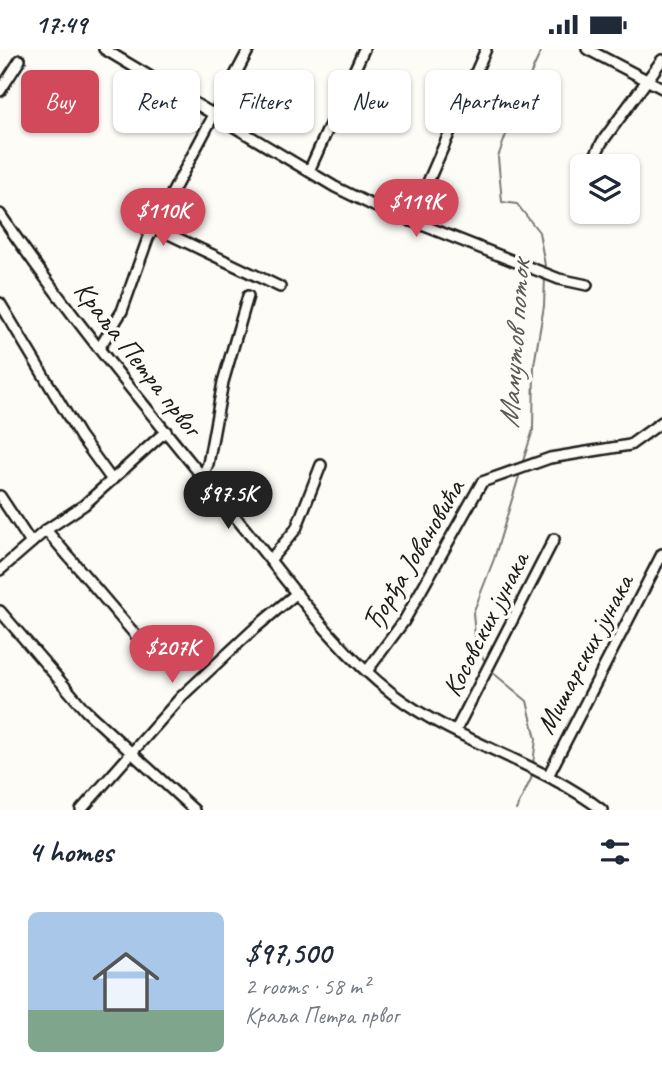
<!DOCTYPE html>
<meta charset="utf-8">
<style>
body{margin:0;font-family:Caveat,sans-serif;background:#f2f2f3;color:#1f2937;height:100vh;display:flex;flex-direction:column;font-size:26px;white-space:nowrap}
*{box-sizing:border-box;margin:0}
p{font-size:23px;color:#747a83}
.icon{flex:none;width:38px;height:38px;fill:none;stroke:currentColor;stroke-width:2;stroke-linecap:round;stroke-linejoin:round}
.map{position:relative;height:761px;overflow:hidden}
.drawer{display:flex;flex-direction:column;background:#fff;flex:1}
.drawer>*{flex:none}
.banner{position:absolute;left:21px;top:21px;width:621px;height:63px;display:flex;gap:14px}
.controls{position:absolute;left:570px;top:105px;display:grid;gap:14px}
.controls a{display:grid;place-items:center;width:70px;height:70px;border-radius:10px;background:#fff;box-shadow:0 2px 5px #0004;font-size:35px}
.price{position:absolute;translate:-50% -60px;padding:0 16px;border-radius:24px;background:#d1495b;color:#fff;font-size:23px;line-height:46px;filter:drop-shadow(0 2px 4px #0008)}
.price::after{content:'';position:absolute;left:50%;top:42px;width:21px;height:16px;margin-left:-10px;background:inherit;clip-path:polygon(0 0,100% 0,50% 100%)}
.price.active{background:#222;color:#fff}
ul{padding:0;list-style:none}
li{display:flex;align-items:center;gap:21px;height:175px;padding:0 28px}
li span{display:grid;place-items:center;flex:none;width:196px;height:140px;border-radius:10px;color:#555}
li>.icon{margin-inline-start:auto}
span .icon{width:84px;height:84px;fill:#fffc;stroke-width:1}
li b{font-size:30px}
h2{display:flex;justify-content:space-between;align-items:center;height:84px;padding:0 28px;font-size:30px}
.pill{padding:0 24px;border-radius:10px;background:#fff;box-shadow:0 2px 5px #0004;font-size:24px;line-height:63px}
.pill.active{background:#d1495b;color:#fff}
.status{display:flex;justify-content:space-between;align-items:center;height:49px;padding:0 35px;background:#fff;direction:ltr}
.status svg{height:19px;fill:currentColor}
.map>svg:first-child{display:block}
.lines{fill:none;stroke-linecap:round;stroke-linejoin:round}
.stream{stroke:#797876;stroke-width:2}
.minor-casing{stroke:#1c1c1c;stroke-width:14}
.minor{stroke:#fdfcf7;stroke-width:9}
.labels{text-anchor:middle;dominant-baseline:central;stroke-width:7;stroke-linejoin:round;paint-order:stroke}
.street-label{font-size:28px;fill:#1c1c1c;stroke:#fdfcf7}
.water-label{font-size:30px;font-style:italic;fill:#5a5a58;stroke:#fdfcf7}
</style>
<div class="status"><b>17:49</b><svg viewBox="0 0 49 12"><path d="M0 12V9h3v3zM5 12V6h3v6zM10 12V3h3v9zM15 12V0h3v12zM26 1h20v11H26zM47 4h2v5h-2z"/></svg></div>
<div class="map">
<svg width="662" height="761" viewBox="0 0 662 761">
<rect width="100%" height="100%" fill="#fdfcf7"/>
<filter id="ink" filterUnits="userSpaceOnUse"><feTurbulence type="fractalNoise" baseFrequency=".0143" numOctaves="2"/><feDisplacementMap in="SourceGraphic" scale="14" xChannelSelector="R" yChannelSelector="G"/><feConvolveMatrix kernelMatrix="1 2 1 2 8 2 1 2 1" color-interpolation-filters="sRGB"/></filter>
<g filter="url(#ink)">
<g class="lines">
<g class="stream">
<polyline points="542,0 517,55 498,108 502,153 517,155 539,183 546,222"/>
<polyline points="522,415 533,381 534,316 544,257 545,227"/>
<polyline points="485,612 476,599 473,564 494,510 520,424"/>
<polyline points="492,623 527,652 536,690 533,715"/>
<polyline points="516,761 531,730 532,724"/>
</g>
<g class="minor-casing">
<g id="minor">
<polyline points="104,0 335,138 374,157 559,230 587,236"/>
<polyline points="587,0 662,39"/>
<polyline points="0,42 20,11"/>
<polyline points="591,115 602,93 662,11"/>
<polyline points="309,122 364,0"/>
<path d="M0,165C73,273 159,374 241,475C289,533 333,599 393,645C456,693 538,712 602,761"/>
<polyline points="411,172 486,0"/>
<polyline points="154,178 249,0"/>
<polyline points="0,254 80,387 112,431"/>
<polyline points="100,298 122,262 148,189 154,178 280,238"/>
<polyline points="202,428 208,415 223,333 248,247"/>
<polyline points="0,447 31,494"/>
<polyline points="46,481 138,589"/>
<polyline points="270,511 296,480 321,416"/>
<polyline points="0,521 46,481 84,456 166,382"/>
<polyline points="0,562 86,662 194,761"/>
<polyline points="367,622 404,572 482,433 550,409 630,396 662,373"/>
<polyline points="456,681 554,490"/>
<polyline points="548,727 662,505"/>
<polyline points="81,761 182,647 255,579 297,544"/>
</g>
</g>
<use href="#minor" class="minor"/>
</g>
</g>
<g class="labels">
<g class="street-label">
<text transform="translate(138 309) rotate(52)">Краља Петра првог</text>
<text transform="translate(413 506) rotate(-59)">Ђорђа Јовановића</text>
<text transform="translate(485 575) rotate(-63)">Косовских јунака</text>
<text transform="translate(584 605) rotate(-62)">Мишарских јунака</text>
</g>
<g class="water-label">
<text transform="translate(514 295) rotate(-86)">Мамутов поток</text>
</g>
</g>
</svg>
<div class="controls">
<a><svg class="icon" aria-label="layers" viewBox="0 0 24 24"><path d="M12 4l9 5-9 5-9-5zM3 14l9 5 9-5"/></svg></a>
</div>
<b class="price" style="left:416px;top:190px">$119K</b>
<b class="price" style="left:163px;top:199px">$110K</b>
<b class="price active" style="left:228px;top:482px">$97.5K</b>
<b class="price" style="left:172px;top:636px">$207K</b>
<div class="banner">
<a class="pill active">Buy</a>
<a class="pill">Rent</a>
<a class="pill">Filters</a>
<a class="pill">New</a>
<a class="pill">Apartment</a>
</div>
</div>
<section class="drawer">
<h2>4 homes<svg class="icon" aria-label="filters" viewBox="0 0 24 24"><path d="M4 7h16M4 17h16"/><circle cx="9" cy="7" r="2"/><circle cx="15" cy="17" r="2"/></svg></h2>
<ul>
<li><span style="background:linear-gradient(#a9c7e8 70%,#7fa58c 0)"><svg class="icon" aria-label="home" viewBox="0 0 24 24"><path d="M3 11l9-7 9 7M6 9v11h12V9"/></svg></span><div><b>$97,500</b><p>2 rooms · 58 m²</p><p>Краља Петра првог</p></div></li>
</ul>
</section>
